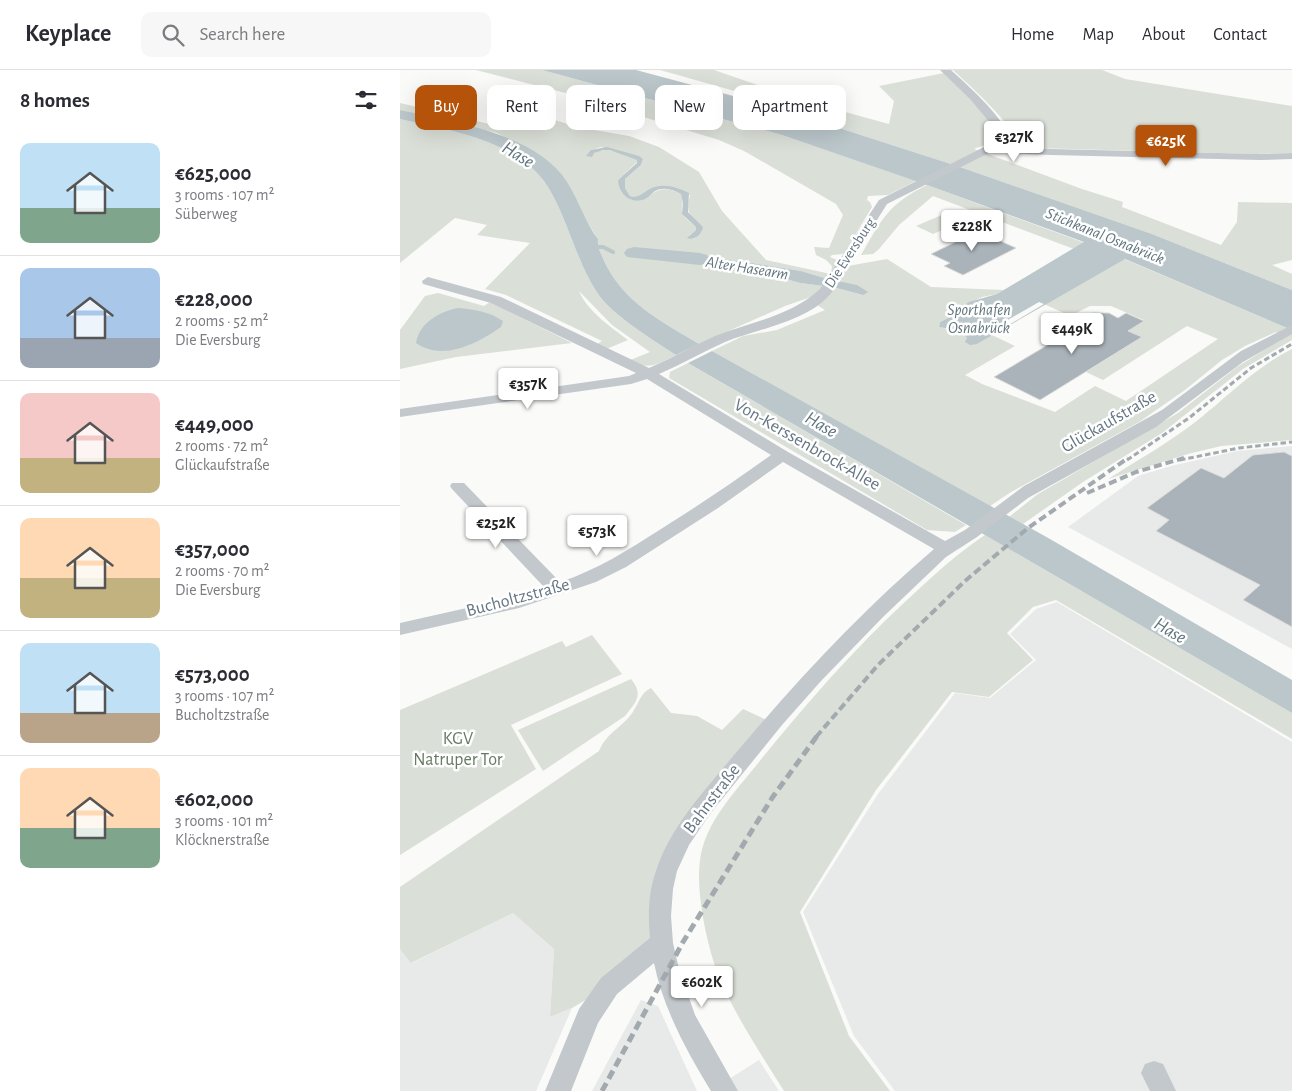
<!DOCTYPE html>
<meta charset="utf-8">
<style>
body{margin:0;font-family:"Alegreya Sans",sans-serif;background:#f7f7f7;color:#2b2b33;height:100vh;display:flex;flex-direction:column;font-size:19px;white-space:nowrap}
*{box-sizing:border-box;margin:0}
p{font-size:16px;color:#7c7c81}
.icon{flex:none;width:28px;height:28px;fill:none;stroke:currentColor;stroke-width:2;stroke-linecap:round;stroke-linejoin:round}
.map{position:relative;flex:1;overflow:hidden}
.panel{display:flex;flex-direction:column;background:#fff;width:400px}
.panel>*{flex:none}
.top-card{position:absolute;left:15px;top:15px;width:475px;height:45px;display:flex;gap:10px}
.price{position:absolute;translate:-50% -42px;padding:0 11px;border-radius:5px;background:#fff;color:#222;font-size:16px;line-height:32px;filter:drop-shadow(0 1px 2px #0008)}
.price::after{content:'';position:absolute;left:50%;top:30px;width:15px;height:11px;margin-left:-8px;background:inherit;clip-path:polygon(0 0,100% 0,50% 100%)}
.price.on{background:#b45309;color:#fff}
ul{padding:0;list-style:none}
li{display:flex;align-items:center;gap:15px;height:125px;padding:0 20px}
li+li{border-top:1px solid #e1e1e2}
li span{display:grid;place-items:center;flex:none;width:140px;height:100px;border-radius:10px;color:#555}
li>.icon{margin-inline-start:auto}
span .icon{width:60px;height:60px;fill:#fffc;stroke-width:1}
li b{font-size:21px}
h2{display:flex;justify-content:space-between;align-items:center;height:60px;padding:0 20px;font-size:21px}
.chip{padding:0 18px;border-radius:10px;background:#fff;box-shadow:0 5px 20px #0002;font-size:18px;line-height:45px}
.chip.on{background:#b45309;color:#fff}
header{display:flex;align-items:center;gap:30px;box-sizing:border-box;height:70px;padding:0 25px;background:#fff;border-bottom:1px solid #e1e1e2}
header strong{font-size:24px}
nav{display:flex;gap:28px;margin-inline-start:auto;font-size:18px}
.search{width:350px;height:45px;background:#f7f7f7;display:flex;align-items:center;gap:12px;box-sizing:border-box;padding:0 18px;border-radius:10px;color:#7c7c81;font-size:19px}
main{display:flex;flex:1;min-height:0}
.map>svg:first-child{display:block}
.built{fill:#e8e9e9}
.green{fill:#dadfd7;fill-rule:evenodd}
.water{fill:#bbc7cb}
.pier{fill:#fafaf8}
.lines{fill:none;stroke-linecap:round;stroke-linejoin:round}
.stream{stroke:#bbc7cb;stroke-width:4}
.river{fill:#bbc7cb;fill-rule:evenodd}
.building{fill:#aab3b9;stroke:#dcdcda}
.minor{fill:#c3c8cc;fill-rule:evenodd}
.rail-far2{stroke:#a2aab0;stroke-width:3;stroke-dasharray:5.5 3;stroke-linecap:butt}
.rail-far1{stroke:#a2aab0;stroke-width:4;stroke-dasharray:8 4;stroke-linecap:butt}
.rail{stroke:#a2aab0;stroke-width:5;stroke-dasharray:9 5;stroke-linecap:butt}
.labels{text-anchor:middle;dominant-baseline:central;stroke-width:5;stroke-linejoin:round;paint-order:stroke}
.far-street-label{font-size:15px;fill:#657683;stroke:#fff}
.far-water-label{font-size:16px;font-style:italic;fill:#60757c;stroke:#fff}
.street-label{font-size:18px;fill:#657683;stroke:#fff}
.park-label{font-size:18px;fill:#687a64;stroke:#fff}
.water-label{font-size:19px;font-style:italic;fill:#60757c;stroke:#fff}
</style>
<header>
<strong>Keyplace</strong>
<div class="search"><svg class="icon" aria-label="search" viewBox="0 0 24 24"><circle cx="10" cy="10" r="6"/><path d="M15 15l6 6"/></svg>Search here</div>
<nav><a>Home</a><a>Map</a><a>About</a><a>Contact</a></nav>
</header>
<main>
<section class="panel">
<h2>8 homes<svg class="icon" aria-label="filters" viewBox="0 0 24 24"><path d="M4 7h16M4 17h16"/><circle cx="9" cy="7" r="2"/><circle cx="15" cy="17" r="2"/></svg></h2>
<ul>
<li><span style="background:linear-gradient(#bfe0f5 65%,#7fa58c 0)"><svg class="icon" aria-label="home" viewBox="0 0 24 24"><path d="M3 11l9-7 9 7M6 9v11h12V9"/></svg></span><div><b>€625,000</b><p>3 rooms · 107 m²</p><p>Süberweg</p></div></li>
<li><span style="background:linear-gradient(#a9c7e8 70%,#9aa5b1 0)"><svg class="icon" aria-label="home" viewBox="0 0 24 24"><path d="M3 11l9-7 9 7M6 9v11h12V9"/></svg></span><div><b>€228,000</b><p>2 rooms · 52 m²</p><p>Die Eversburg</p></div></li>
<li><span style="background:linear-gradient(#f6c9c9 65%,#c2b280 0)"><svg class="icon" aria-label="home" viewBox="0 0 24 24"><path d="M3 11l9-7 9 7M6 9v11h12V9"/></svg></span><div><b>€449,000</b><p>2 rooms · 72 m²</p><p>Glückaufstraße</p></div></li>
<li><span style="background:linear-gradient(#ffd9b3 60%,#c2b280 0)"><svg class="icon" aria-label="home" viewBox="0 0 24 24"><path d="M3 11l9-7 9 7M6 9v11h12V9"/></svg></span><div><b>€357,000</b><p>2 rooms · 70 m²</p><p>Die Eversburg</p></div></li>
<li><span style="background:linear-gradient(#bfe0f5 70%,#b9a48a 0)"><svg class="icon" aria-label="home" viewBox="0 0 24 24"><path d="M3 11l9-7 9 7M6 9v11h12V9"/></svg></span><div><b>€573,000</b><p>3 rooms · 107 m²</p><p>Bucholtzstraße</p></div></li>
<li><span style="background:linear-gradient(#ffd9b3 60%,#7fa58c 0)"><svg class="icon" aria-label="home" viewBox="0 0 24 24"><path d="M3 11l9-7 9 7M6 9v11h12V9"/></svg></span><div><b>€602,000</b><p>3 rooms · 101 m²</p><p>Klöcknerstraße</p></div></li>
</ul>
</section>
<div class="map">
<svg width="892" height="1021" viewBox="0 0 892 1021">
<rect width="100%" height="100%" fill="#fafaf8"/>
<g class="built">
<polygon points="892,376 892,579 668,457 738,406 771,396 837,381"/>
<polygon points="657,532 892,672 892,1021 495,1021 454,966 403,842 478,724 555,623 590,628 636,590 610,564 636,539"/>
<polygon points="113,843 154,879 150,947 172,938 136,1021 0,1021 0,879 12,893"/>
<polygon points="241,930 258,936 297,1021 192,1021"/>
<polygon points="359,990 379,1021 310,1021"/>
</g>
<g class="green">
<path d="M76,0H142L382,65L516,111L488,125L468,126L467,130L470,132L472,137L445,182L442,184L432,185L430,187L437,190L438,193L428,209L401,201L340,191L263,184L270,189L345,197L400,213L424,216L414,226L385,236L299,274C261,251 224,233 204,191C201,183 197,178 198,169L152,95L132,81L97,63L0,40V33L89,54L149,48L177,57L229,66L259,77L299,102L322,141L366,190L431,204L432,196L426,190L416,185L414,177L429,178L443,145L436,134L344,81L319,70L204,35L195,36L185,33L189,29ZM201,77L243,89L241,95L225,109V118L230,126L237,127L265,116L290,125C284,150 295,142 302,161L294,169L289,166L296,160V157C291,152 283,148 282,141C281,134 285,131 281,124C252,110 255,132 231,130L218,110L237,92V90C227,83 206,76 194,83L192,80Z"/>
<path d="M260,0H314L401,30L489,54L494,31L479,16L544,3L569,27L597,60C598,74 583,75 574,79L682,119L723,132L722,137L821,175L837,152L838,132L892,133V190L872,195L892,204V220L752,164L557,96L371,36L381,34Z"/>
<path d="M553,0H702L725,9L892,36V83L857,84L633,78L618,74C613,54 569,15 553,0Z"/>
<path d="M0,49C52,61 125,71 152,124C169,155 177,191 196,221C211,245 252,269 276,285C256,295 249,300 228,291L250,282L212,255L179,221C187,241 211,257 228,270L204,280L196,275L202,271L106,225L85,219L130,173L77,165L87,155L55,148L0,193Z"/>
<path d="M527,115L685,173L674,179L533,126L499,155L479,179L473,184L461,185C482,149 488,134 527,115Z"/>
<polygon points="544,144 561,152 533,164 516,156"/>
<polygon points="487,189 531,217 604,220 597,224 582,227 560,238 554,245 540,252 539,257 558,261 577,274 592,265 615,276 565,305 582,314 655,342 695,316 726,331 818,269 787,256 703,310 686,302 742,267 728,261 744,250 711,236 690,236 674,244 666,244 644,234 724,189 892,260 892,270 843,299 762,363 683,412 623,454 609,447 638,424 778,343 837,297 885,267 876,262 845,276 822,290 785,320 739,352 611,422 590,436 312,281 343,266 377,260 425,240 417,235 433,217 463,225 437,211 448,196"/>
<polygon points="38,223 84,236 90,232 172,273 56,287 0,299 0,260 25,226"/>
<path d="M892,279V370L821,376L788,384L708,409C738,390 770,372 798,350C829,325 856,297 892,279Z"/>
<polygon points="288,293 566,455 555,462 527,460 269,308 270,302"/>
<path d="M585,465L892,643V669L656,530L633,537L607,563L633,590L589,627L552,622L476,720L400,842L449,966L490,1021H384C364,989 343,957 326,923C310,892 295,826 300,791C304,753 336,721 359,692C405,635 453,580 507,530C533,506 555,485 585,465Z"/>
<polygon points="192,565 222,604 111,655 136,699 0,785 0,640 162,571 166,577"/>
<path d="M231,609C244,625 236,632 225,646L143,701L118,660Z"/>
<path d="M251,618L271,643L297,646L322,660L343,639L371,652L282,769L262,872L209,916L172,938L150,947L154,879L113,843L11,893L0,879V817L199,681C205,665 220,658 230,646C239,635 239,624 251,618Z"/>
</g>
<g class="water">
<path d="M142,0H236L371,36L557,96L752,164L892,220V260L725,189L577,274L570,275L565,272L567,268C561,259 549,259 539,257L540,252L554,245L560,238L569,232L597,224L684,172L527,115L382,65Z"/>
<path d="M0,40C51,51 137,64 167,112C179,131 185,152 198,169C197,178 201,183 204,191C224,233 261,251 299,274L276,285C252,269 211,245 196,221C177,191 169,155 152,124C125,71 52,61 0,49Z"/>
<path d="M207,77L239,86L243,89L241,95L225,109V118L230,126C239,128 241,124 248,120C262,112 276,117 289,123L288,142L303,157C302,164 295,171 287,168L296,160V157L282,144L283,132L281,124C275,121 268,118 262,119C254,119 251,126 245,129C230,135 219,124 218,110L237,93V90L210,80H203L194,83L192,87L186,86L191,80Z"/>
<polygon points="263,184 340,191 401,201 428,209 424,216 400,213 345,197 270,189 262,186"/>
<polygon points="437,211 457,215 468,222 463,225 433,217"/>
<path d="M58,238C73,239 90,242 103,251L101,257C78,273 43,292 16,273C19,253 39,242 58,238Z"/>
<polygon points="312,281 650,469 892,610 892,643 288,293"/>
</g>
<polygon class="pier" points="639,232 644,234 592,265 587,262"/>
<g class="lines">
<polyline class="stream" points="192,177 203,177 213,182"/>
<polygon class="river" points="234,177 300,183 307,185 310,189 307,193 300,195 227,187 224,183 227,179"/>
</g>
<g class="building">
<polygon points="578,161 616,178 563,205 544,196 550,193 531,184"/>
<polygon points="692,243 709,243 718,248 726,243 744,251 728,261 742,267 640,330 594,307 686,252 684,247"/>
<polygon points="884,382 892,386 892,557 843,530 860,515 756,461 769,450 747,438 801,398 824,408 853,385"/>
</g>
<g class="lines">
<g class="minor">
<path d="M540,0H551C565,13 604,47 607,65L599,75L651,79L860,84L892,83V89L860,90L651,85L606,83L593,81L487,134L432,222C410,251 357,259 325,272C303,282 282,294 259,304L388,382L545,471L565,460L624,416L762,340L841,281L892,255V264L843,292L756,357L628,428L577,467L546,487L483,547L421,611L382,655L310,744L289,775L277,801L273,819L271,846L273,873L279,899L295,945L338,1021H311C287,982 263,938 254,893L217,924L198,953L171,1021H145L179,939L201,908L250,868C248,846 248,823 256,801C270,758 301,725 329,691C392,616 459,543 534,479L383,392L318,438L226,497L196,512L119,538L0,565V553L116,527L144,517L52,419L50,416L52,413H64L160,512C197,500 228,480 261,459C298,436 335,411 371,385L247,309L231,314L0,347V339L229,306L236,303L91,233L23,214L22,211L28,207L101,227L249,298C272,288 293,276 315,266C351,252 391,246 420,219L479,130L588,75L597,65L596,60L570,29Z"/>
<polygon points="754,991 763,994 776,1021 750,1021 741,1003 745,994"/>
</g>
<g class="rail-far2">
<polyline points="727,390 789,348 851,298 892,274"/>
<polyline points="780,390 839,378 892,372"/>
</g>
<g class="rail-far1">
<polyline points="687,423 736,402 784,388"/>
<polyline points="416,667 478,595 565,511 628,458 728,388"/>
</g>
<polyline class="rail" points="202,1021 283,872 372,728 417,666"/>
</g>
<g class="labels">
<g class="far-street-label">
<text transform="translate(450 183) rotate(-57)">Die Eversburg</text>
</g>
<g class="far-water-label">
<text transform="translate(705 166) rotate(22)">Stichkanal Osnabrück</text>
<text transform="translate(347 198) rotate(9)">Alter Hasearm</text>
<text x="579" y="240">Sporthafen<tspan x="579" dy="18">Osnabrück</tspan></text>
</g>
<g class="street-label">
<text transform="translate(709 352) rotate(-30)">Glückaufstraße</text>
<text transform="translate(407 375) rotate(30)">Von-Kerssenbrock-Allee</text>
<text transform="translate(118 528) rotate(-15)">Bucholtzstraße</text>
<text transform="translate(312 729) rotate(-53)">Bahnstraße</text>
</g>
<g class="park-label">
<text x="58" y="669">KGV<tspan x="58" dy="21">Natruper Tor</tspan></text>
</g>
<g class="water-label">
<text transform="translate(118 85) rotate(32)">Hase</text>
<text transform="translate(421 355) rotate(30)">Hase</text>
<text transform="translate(770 561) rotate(30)">Hase</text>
</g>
</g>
</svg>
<b class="price" style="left:614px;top:93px">€327K</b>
<b class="price on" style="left:766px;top:97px">€625K</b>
<b class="price" style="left:572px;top:182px">€228K</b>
<b class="price" style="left:672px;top:285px">€449K</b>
<b class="price" style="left:128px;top:340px">€357K</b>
<b class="price" style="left:96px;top:479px">€252K</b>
<b class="price" style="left:197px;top:487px">€573K</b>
<b class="price" style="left:302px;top:938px">€602K</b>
<div class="top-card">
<a class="chip on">Buy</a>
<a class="chip">Rent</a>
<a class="chip">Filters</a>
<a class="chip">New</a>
<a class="chip">Apartment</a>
</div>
</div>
</main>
